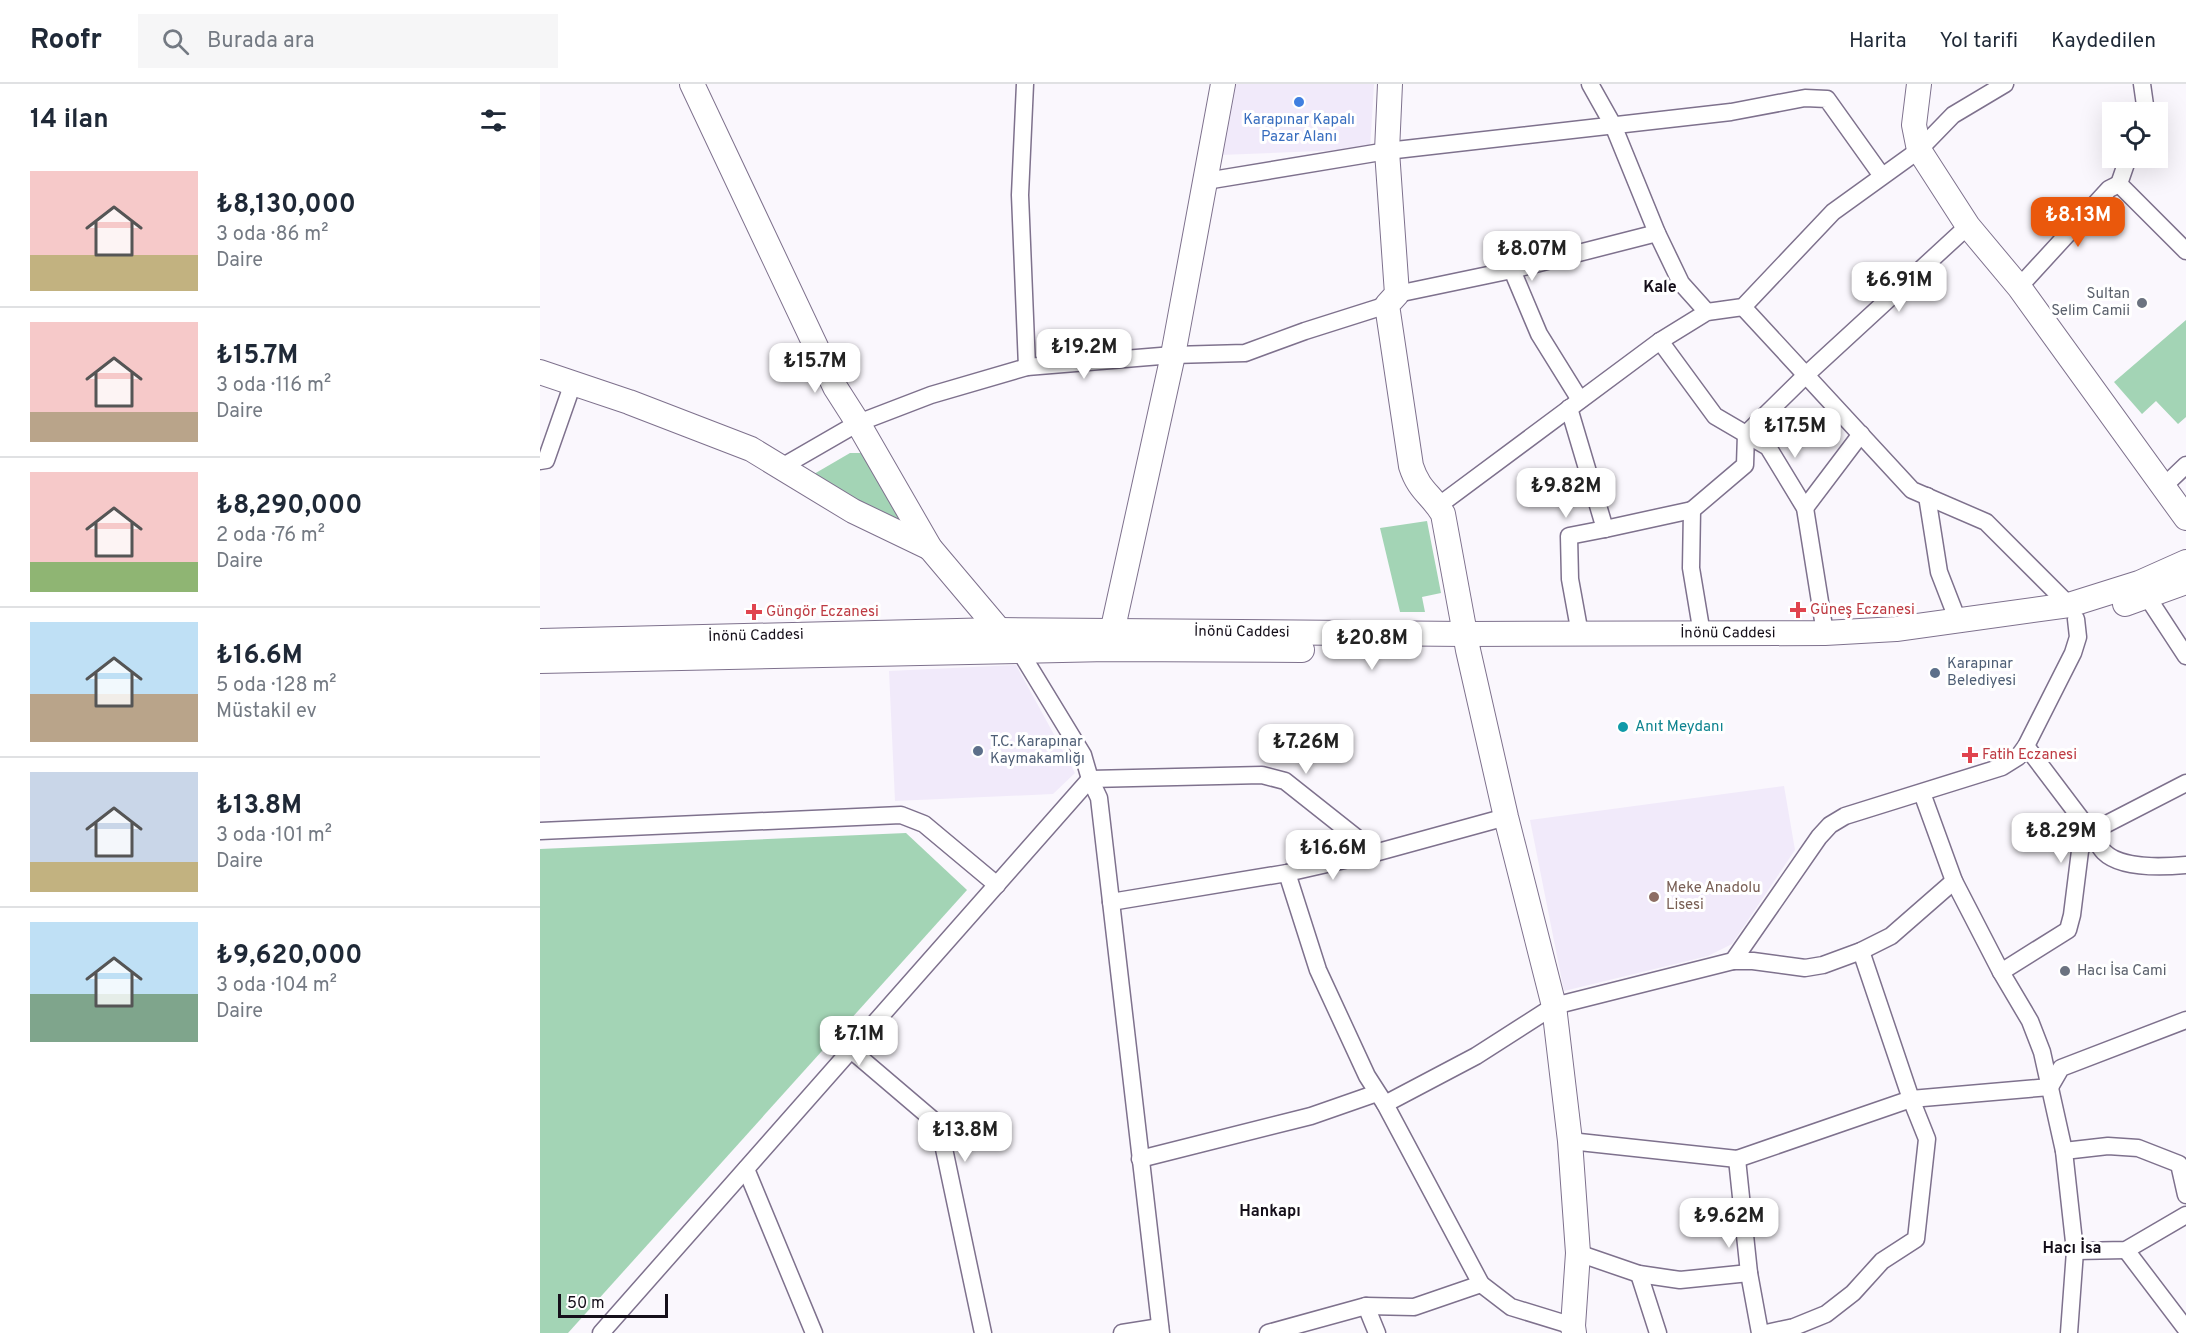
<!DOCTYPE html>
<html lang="tr">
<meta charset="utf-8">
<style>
body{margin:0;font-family:Overpass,sans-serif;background:#f6f6f7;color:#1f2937;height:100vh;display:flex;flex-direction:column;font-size:22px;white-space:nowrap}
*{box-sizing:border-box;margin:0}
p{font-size:20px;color:#747a83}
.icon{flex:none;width:33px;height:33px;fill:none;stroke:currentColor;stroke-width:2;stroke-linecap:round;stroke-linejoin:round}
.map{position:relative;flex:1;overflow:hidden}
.panel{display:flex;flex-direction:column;background:#fff;width:540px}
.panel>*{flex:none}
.buttons{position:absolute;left:1562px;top:18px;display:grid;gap:12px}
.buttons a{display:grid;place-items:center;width:66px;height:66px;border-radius:0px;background:#fff;box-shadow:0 6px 24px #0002;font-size:30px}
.scale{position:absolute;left:18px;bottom:15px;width:110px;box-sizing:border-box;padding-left:6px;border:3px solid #150f1a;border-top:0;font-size:16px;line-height:21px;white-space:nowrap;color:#150f1a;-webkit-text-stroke:4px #fff;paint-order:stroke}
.price{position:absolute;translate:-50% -51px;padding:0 14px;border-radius:12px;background:#fff;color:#222;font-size:20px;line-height:39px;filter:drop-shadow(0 2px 3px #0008)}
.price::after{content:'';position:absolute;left:50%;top:36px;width:18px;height:14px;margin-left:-9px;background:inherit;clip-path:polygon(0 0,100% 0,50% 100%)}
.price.active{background:#ea580c;color:#fff}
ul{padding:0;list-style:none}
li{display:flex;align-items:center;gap:18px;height:150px;padding:0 30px}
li+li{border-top:2px solid #e0e1e3}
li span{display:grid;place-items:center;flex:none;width:168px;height:120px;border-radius:0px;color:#555}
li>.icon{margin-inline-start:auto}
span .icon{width:72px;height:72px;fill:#fffc;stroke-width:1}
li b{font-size:26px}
h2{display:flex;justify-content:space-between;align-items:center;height:72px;padding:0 30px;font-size:26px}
header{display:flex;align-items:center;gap:36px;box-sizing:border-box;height:84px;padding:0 30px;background:#fff;border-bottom:2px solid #e0e1e3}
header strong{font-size:28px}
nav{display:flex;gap:33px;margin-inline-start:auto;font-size:21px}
.search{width:420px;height:54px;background:#f6f6f7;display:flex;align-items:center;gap:15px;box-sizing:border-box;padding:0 21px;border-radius:0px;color:#747a83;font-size:22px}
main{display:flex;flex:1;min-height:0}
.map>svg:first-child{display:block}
.built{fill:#f1eafa}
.green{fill:#a3d4b5}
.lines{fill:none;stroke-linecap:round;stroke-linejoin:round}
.street-casing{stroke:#7e718d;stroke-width:19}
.secondary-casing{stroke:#7e718d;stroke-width:26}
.street{stroke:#fff;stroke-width:16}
.secondary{stroke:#fff;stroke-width:24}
.shop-dot{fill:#3f7fe0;stroke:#fff;stroke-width:2}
.worship-dot{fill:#6b7280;stroke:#fff;stroke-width:2}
.health-dot{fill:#e0444e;stroke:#fff;stroke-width:2}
.service-dot{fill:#5c6f8a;stroke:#fff;stroke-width:2}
.culture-dot{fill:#0f9aa8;stroke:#fff;stroke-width:2}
.education-dot{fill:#8d6e63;stroke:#fff;stroke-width:2}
.labels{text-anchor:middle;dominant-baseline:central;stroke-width:6;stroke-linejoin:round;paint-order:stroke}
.shop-label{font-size:15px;fill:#366cbe;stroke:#fff}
.worship-label{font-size:15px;fill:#5b616d;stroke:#fff;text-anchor:end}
.health-label{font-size:15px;fill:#be3a42;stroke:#fff;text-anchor:start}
.street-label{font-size:15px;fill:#150f1a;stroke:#fff}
.service-label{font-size:15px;fill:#4e5e75;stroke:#fff;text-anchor:start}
.culture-label{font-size:15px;fill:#0d838f;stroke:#fff;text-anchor:start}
.education-label{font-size:15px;fill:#785e54;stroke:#fff;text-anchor:start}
.neighbourhood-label{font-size:16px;font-weight:bold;fill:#150f1a;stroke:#fff}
</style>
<header>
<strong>Roofr</strong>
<div class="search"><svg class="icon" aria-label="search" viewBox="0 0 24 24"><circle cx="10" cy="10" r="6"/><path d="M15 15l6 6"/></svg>Burada ara</div>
<nav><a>Harita</a><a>Yol tarifi</a><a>Kaydedilen</a></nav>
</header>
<main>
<section class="panel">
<h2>14 ilan<svg class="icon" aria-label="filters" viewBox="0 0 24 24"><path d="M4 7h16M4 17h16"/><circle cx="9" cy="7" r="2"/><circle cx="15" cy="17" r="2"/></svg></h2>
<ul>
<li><span style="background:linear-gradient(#f6c9c9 70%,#c2b280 0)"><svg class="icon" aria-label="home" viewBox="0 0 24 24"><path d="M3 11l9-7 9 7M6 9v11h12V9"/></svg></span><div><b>₺8,130,000</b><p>3 oda · 86 m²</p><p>Daire</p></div></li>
<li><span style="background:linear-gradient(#f6c9c9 75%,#b9a48a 0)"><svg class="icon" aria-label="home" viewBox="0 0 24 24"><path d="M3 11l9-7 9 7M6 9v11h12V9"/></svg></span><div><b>₺15.7M</b><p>3 oda · 116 m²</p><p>Daire</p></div></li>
<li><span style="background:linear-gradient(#f6c9c9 75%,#8fb573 0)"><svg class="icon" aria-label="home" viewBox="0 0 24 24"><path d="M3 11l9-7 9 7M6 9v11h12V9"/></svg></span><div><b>₺8,290,000</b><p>2 oda · 76 m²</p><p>Daire</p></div></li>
<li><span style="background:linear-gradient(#bfe0f5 60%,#b9a48a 0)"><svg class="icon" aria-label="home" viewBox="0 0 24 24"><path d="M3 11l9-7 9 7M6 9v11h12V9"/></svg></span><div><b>₺16.6M</b><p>5 oda · 128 m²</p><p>Müstakil ev</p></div></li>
<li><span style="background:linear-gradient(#c9d6e8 75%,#c2b280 0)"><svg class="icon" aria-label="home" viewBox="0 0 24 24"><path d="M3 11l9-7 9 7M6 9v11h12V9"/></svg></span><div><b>₺13.8M</b><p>3 oda · 101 m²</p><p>Daire</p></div></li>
<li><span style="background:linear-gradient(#bfe0f5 60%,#7fa58c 0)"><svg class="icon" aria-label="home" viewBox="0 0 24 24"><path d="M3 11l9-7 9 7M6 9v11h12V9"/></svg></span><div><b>₺9,620,000</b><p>3 oda · 104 m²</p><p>Daire</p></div></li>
</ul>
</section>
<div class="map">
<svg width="1646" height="1249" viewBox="0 0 1646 1249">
<rect width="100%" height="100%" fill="#faf7fd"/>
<g class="built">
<polygon points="694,0 834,0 830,65 680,71"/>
<polygon points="476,581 535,689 513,710 355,717 349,587"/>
<polygon points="1244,702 1255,766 1192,860 1168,872 1024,907 990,736"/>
</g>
<g class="green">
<polygon points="1646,236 1646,333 1638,340 1616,317 1602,330 1574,298"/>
<polygon points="310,369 324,369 365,436 350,436 274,390"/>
<polygon points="887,437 901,509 882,513 885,528 860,528 840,444"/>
<polygon points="366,749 427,806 28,1249 0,1249 0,765"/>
</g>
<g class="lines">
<g class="street-casing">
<g id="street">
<polyline points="485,0 480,111 487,283"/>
<polyline points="1050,0 1073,41 1117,149 1141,199 1167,228"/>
<polyline points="1602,0 1605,21 1603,28"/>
<polyline points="1588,74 1579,100 1646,167"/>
<polyline points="666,97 847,67 1191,28 1265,14 1287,15 1342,92"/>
<polyline points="972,186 999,250 1040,316"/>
<polyline points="1479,203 1569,105 1579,100"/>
<polyline points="857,210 972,186 1117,149"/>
<polyline points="1203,223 1372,406 1446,438 1529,521"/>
<polyline points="1120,257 1175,332 1228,363 1265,424 1285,549"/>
<polyline points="1029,324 1065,445 1029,452 1030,495 1040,550"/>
<polyline points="0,377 6,376 33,299"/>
<polyline points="240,384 318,339 391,311 487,283 633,271 705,269 765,247 847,221"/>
<polyline points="1624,402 1646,381"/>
<polyline points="1387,412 1399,488 1418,537"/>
<polyline points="898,422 1120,257 1167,228 1203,223 1293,128 1379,66 1413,31 1465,0"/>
<polyline points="1265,424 1321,350"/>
<polyline points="1065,445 1152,426"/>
<polyline points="1608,514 1646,572"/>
<polyline points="1162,550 1151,484 1152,426 1205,381 1206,350 1267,290 1428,142"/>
<polyline points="479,566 543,671 550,695 559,714 621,1249"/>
<path d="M1646,699L1551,748C1555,754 1559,763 1564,768C1581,785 1624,783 1646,781"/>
<polyline points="1382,709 1414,797 1461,888 1490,937 1502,968 1524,1067 1535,1167 1529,1249"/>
<polyline points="0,747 361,731 384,740 457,801"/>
<polyline points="747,789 778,886 827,992 845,1020 941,1200 971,1223 1033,1242"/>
<polyline points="571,818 747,789 831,770"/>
<polyline points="1193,877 1213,877 1265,884 1283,881 1321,867 1351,852 1414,797"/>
<polyline points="1461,888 1528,846 1532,831 1540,767 1544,757 1551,748 1486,662"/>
<polyline points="311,966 399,1041 443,1249"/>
<polyline points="845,1020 936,972 1014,922 1193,877 1279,753 1290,741 1305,732 1462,683 1478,673 1486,662 1533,569 1538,553 1536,535"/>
<polyline points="1030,1057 1197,1075 1371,1015 1510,1003 1521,984 1646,936"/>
<polyline points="1524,1067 1568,1062 1598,1064 1639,1080 1646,1111"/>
<polyline points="600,1075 771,1032 837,1009"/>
<polyline points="1197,1075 1209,1189 1220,1249"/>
<polyline points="206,1085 274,1249"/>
<polyline points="1586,1166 1646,1245"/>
<polyline points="1535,1167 1586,1166 1646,1131"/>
<polyline points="1038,1169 1099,1190 1140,1196 1209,1189"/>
<polyline points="1099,1190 1118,1249"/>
<polyline points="826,1222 837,1249"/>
<polyline points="61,1249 550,695 722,691 745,697 827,762 831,770 966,733"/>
<polyline points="582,1249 620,1243"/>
<polyline points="728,1249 826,1222 874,1223 941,1200"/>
<polyline points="1226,1249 1254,1243 1286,1230 1313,1209 1342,1177 1376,1155 1387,1055 1371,1015 1321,867"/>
</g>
</g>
<g class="secondary-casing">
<g id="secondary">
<polyline points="152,0 295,303 318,339 390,464 466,554"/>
<path d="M850,0L847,67L857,210L847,221L871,382C879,407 891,410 903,430L928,566L966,733L1014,922L1030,1057L1038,1169L1033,1242L1034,1249"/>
<polyline points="1379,0 1374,41 1379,66 1428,142 1479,203 1646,434"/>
<polyline points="0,288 89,318 211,365 313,427 390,464"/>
<polyline points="1585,520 1646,498"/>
<path id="s1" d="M0,557L458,546L925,550L1285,549L1356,545L1529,521L1599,499L1646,478"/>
<polyline points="569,562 633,271 683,0"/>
<polyline points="0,577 568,565 762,566"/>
</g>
</g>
<use href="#street" class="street"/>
<use href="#secondary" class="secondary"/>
</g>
<circle class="shop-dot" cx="759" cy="18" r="6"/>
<g class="worship-dot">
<circle cx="1602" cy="219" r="6"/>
<circle cx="1525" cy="887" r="6"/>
</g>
<g class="health-dot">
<path d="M1255 517h6v6h6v6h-6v6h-6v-6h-6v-6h6z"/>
<path d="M211 519h6v6h6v6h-6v6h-6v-6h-6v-6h6z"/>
<path d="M1427 662h6v6h6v6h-6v6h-6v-6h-6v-6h6z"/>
</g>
<g class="service-dot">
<circle cx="1395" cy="589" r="6"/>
<circle cx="438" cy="667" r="6"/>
</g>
<circle class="culture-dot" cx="1083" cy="643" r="6"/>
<circle class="education-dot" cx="1114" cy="813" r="6"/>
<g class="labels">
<g class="shop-label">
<text x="759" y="36">Karapınar Kapalı<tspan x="759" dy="17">Pazar Alanı</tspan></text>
</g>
<g class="worship-label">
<text x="1590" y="210">Sultan<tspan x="1590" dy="17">Selim Camii</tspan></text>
<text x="1537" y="887" text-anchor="start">Hacı İsa Cami</text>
</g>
<g class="health-label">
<text x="1270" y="526">Güneş Eczanesi</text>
<text x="226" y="528">Güngör Eczanesi</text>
<text x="1442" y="671">Fatih Eczanesi</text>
</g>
<g class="street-label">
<text stroke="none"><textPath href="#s1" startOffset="702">İnönü Caddesi</textPath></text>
<text stroke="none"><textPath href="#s1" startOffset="1188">İnönü Caddesi</textPath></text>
<text stroke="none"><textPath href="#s1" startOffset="216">İnönü Caddesi</textPath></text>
</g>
<g class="service-label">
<text x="1407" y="580">Karapınar<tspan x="1407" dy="17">Belediyesi</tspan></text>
<text x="450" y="658">T.C. Karapınar<tspan x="450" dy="17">Kaymakamlığı</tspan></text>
</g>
<g class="culture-label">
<text x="1095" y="643">Anıt Meydanı</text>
</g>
<g class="education-label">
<text x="1126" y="804">Meke Anadolu<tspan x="1126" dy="17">Lisesi</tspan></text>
</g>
<g class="neighbourhood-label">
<text x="1120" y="204">Kale</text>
<text x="730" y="1128">Hankapı</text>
<text x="1532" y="1165">Hacı İsa</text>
</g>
</g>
</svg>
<div class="buttons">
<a><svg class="icon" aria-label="locate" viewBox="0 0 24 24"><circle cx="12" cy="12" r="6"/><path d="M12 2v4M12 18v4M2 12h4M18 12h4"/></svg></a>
</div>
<div class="scale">50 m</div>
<b class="price active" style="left:1538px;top:164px">₺8.13M</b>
<b class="price" style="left:992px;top:198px">₺8.07M</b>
<b class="price" style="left:1359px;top:229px">₺6.91M</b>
<b class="price" style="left:544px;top:296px">₺19.2M</b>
<b class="price" style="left:275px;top:310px">₺15.7M</b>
<b class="price" style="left:1255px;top:375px">₺17.5M</b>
<b class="price" style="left:1026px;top:435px">₺9.82M</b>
<b class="price" style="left:832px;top:587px">₺20.8M</b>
<b class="price" style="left:766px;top:691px">₺7.26M</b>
<b class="price" style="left:1521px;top:780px">₺8.29M</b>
<b class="price" style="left:793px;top:797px">₺16.6M</b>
<b class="price" style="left:319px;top:983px">₺7.1M</b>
<b class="price" style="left:425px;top:1079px">₺13.8M</b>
<b class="price" style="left:1189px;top:1165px">₺9.62M</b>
</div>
</main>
